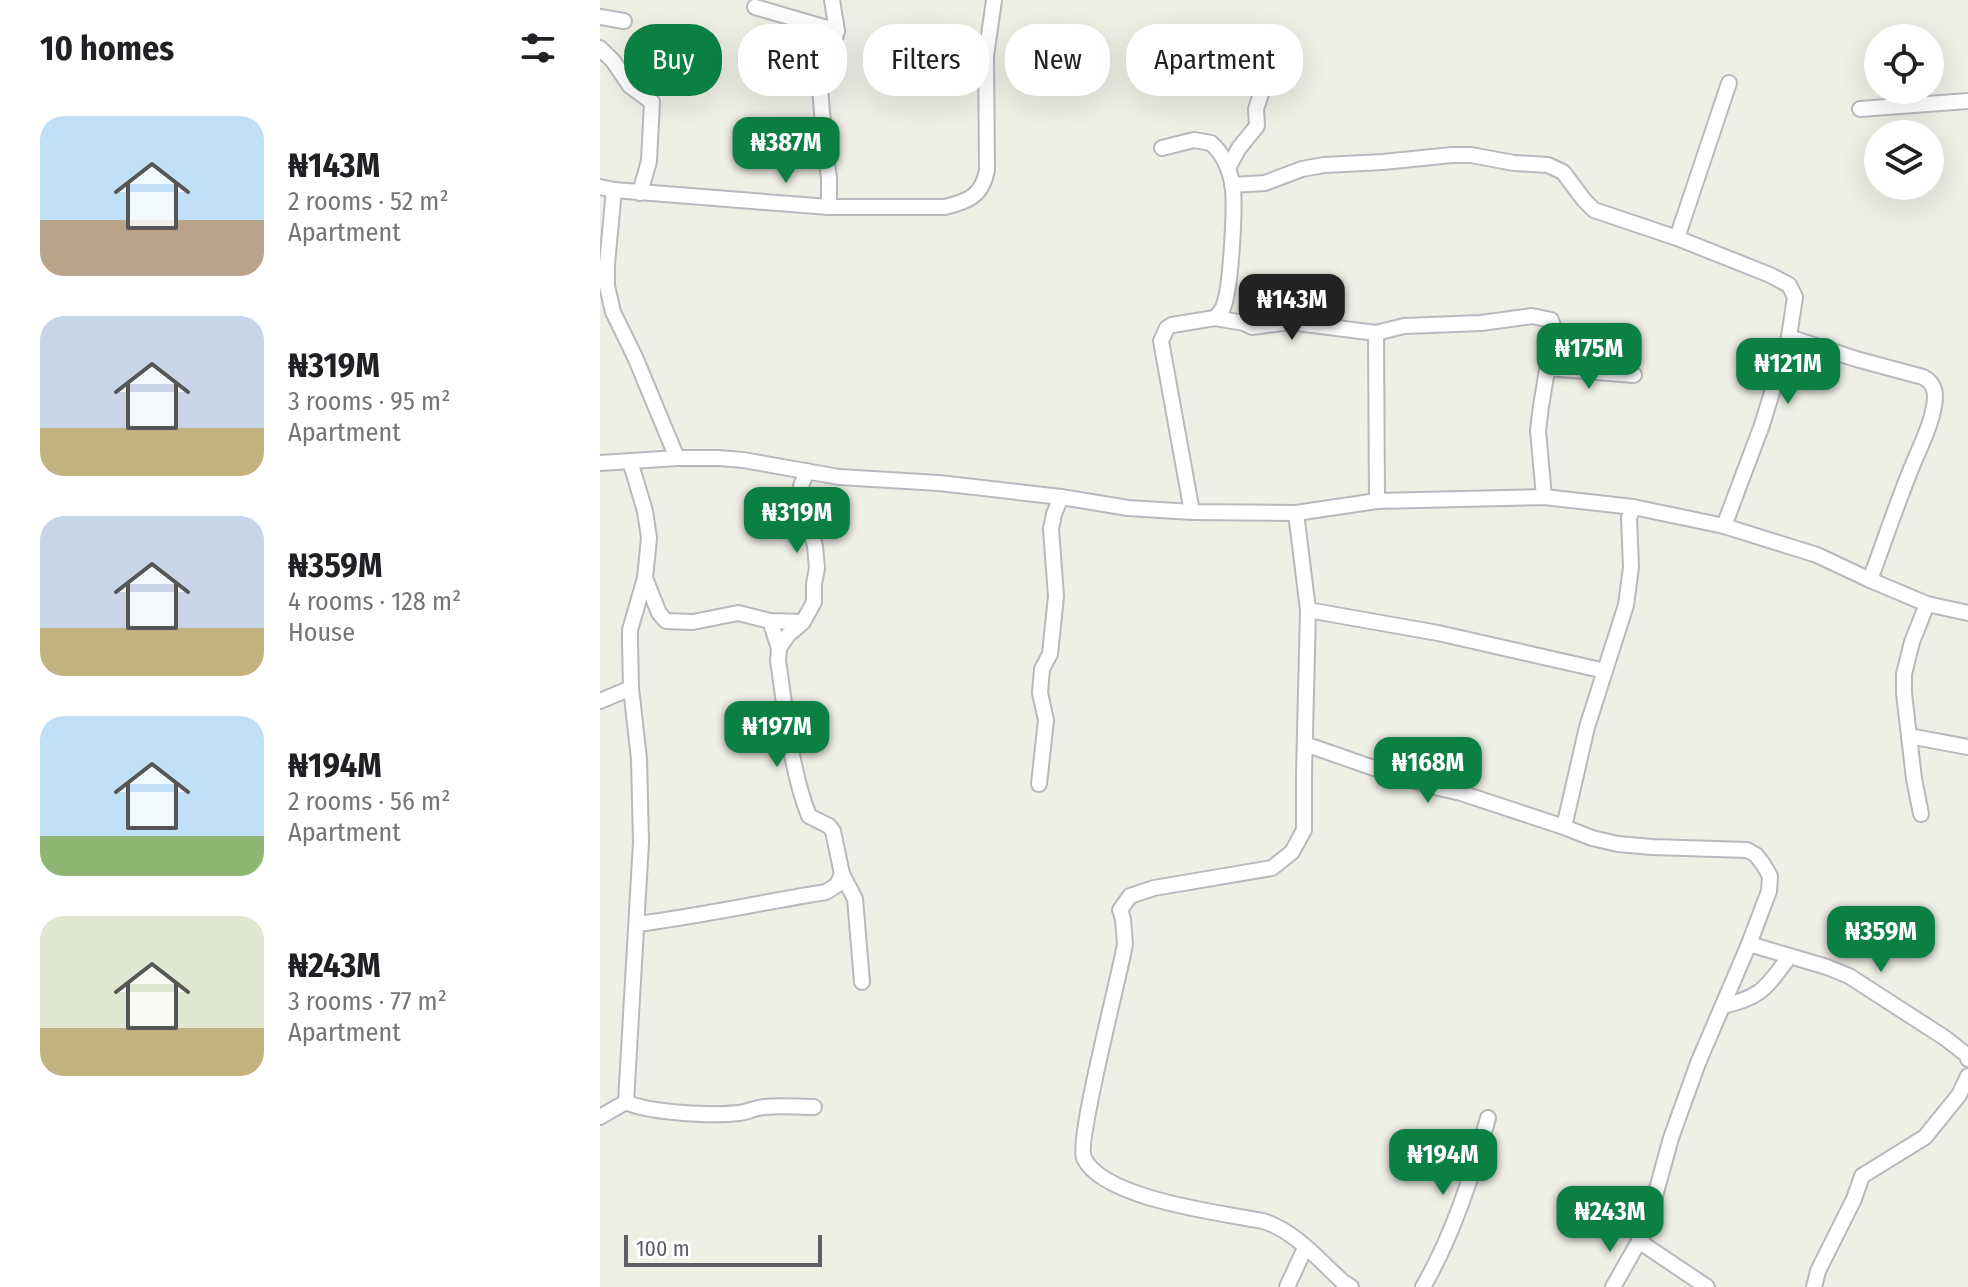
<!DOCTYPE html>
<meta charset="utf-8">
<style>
body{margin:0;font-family:"Fira Sans Condensed",sans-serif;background:#f2f2f2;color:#202124;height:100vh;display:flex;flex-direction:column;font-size:30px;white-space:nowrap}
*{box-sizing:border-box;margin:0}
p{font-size:26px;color:#757577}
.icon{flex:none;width:44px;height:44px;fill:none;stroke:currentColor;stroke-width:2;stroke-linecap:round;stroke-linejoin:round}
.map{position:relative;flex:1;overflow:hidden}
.panel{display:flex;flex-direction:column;background:#fff;width:600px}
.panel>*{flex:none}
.hud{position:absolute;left:24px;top:24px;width:760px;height:72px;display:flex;gap:16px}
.tools{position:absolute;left:1264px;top:24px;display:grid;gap:16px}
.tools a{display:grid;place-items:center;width:80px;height:80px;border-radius:50%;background:#fff;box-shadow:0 8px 32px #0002;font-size:40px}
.scale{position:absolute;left:24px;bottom:20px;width:198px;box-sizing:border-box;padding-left:8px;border:4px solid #5e5f66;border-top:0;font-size:22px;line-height:28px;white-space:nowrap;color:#5e5f66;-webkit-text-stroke:6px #fff;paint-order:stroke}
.price{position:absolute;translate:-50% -68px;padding:0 18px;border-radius:16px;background:#0b8043;color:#fff;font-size:26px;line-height:52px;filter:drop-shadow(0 2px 4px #0008)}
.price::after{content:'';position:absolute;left:50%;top:48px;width:24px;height:18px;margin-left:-12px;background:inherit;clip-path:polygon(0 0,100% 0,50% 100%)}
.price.current{background:#222;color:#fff}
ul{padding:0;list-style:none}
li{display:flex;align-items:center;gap:24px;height:200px;padding:0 40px}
li span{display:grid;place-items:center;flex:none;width:224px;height:160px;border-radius:24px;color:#555}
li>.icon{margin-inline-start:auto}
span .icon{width:96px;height:96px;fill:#fffc;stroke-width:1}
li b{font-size:34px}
h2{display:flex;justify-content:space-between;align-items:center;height:96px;padding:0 40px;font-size:34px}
.tag{padding:0 28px;border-radius:32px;background:#fff;box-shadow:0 8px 32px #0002;font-size:28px;line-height:72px}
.tag.current{background:#0b8043;color:#fff}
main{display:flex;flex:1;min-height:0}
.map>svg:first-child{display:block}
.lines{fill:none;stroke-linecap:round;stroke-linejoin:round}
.minor-casing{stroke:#b8b9bf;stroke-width:18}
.minor{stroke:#fff;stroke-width:14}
</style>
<main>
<section class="panel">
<h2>10 homes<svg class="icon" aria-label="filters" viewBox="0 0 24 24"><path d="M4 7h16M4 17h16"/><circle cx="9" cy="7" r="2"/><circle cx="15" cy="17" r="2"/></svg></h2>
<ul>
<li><span style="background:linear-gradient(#bfe0f5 65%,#b9a48a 0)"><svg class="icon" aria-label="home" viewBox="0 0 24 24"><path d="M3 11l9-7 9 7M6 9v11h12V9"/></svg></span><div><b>₦143M</b><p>2 rooms · 52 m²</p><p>Apartment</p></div></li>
<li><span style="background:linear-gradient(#c9d6e8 70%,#c2b280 0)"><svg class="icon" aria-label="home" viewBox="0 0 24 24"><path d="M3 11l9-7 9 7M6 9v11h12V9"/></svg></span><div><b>₦319M</b><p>3 rooms · 95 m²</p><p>Apartment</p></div></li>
<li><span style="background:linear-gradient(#c9d6e8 70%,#c2b280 0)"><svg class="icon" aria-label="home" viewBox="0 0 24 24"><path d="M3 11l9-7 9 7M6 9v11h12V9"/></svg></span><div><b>₦359M</b><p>4 rooms · 128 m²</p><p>House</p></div></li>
<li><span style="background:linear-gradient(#bfe0f5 75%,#8fb573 0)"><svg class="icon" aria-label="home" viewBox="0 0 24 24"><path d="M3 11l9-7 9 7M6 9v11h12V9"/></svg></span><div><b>₦194M</b><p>2 rooms · 56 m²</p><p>Apartment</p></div></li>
<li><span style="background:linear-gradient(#dfe7d0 70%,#c2b280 0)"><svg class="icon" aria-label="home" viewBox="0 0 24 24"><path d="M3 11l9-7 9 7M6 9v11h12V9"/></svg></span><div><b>₦243M</b><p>3 rooms · 77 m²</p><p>Apartment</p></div></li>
</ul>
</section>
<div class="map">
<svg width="1368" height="1287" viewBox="0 0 1368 1287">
<rect width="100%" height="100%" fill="#efefe6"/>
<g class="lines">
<g class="minor-casing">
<g id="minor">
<polyline points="155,7 237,31"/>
<polyline points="0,17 24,21"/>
<polyline points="0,48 13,61 30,86 52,102 49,161 40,193"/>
<polyline points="1260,109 1368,101"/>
<path d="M562,148L594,140L611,143C623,154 628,166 632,182C636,202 631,289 623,308C621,311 618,315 615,318L572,325L567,328L561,341L592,512"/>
<polyline points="628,168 639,148 657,126 656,109 668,73 663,54"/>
<polyline points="632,185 665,183 702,169 724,165 783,162 852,155 871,155 914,163 948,165 963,172 984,200 994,210 1077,238 1170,275 1189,285 1195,297 1189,337 1162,425 1124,526"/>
<path d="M0,187L14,190L229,207H345C369,201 382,196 387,170L386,56L394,0"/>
<polyline points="14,190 7,264 7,286 13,312 35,357 77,458"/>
<polyline points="229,207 229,178 225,150 220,87 223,63 231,50 237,31 232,0"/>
<polyline points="1077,238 1129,83"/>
<polyline points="615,318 644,323 652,327 689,322 776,333 804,326 881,323 932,316 951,320 954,329 941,406 938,430 944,497"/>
<polyline points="776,333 777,501"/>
<path d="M1189,337L1256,359L1323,377C1331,381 1335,387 1335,397C1334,422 1318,450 1309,474C1295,509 1283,545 1270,580"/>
<polyline points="947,368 1034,375"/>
<polyline points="0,463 77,458 119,458 143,460 239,477 339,483 461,497 528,508 592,512 696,513 777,501 944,497 1033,507 1124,526 1217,555 1270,580 1327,604 1368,613"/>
<path d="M696,513L708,610L704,775V830L692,852L672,868L554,888L530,896L520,910L523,919L525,944C520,975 476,1141 484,1158C503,1199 621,1213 663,1221C695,1231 719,1260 743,1282L751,1287"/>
<polyline points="45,578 59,613 66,621 93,622 138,613 170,621 203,622"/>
<polyline points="708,610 838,633 1005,671"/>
<path d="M170,621L179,648L178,661C186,712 190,768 209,816L229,826L233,831L242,874L255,899L262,982"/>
<polyline points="179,648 188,635 203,622 214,602 214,584 217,568 215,546 203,501 201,486 207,471"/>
<polyline points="0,701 31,688"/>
<polyline points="1309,736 1368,747"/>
<polyline points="705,744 788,773 839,788 861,793 964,827 992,838 1018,844 1052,847 1147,850 1156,855 1163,864 1170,876 1169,891 1149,944 1098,1063 1071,1138 1046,1229 1013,1287"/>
<polyline points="439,784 446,720 440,693 442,669 450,654 456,596 451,529 454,514 461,497"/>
<polyline points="1321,814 1314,779 1304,693 1304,674 1312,642 1327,604"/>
<polyline points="964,827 987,727 1026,605 1031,567 1029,518 1033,507"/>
<path d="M37,924C100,916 163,902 226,892L237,885L242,874"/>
<polyline points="1149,944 1227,967 1249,976 1345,1038 1367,1055 1368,1059"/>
<path d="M1123,1006C1163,997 1166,987 1190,956"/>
<polyline points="26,1102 41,842 39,759 31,688 30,643 30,630 45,578 49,538 45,511 30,461"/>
<path d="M26,1102C48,1113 113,1116 139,1113C147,1112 155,1108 164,1107C180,1105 198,1107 214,1107"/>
<polyline points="0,1117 26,1102"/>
<polyline points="1040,1242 1107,1287"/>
<polyline points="687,1287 705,1248"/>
<path d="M823,1287C853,1235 872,1176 888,1118"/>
<polyline points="1214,1287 1218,1271 1254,1199 1262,1176 1325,1137 1359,1095 1368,1076"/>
</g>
</g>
<use href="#minor" class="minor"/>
</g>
</svg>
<div class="tools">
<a><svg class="icon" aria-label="locate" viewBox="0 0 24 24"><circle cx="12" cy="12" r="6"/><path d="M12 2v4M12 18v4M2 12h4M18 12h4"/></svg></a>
<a><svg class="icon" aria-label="layers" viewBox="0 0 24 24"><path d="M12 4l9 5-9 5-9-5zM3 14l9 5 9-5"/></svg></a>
</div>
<div class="scale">100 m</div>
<b class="price" style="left:186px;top:185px">₦387M</b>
<b class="price current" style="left:692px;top:342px">₦143M</b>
<b class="price" style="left:989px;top:391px">₦175M</b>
<b class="price" style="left:1188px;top:406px">₦121M</b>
<b class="price" style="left:197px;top:555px">₦319M</b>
<b class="price" style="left:177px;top:769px">₦197M</b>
<b class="price" style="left:828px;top:805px">₦168M</b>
<b class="price" style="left:1281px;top:974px">₦359M</b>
<b class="price" style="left:843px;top:1197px">₦194M</b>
<b class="price" style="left:1010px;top:1254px">₦243M</b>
<div class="hud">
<a class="tag current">Buy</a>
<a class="tag">Rent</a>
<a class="tag">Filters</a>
<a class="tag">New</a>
<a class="tag">Apartment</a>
</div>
</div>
</main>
